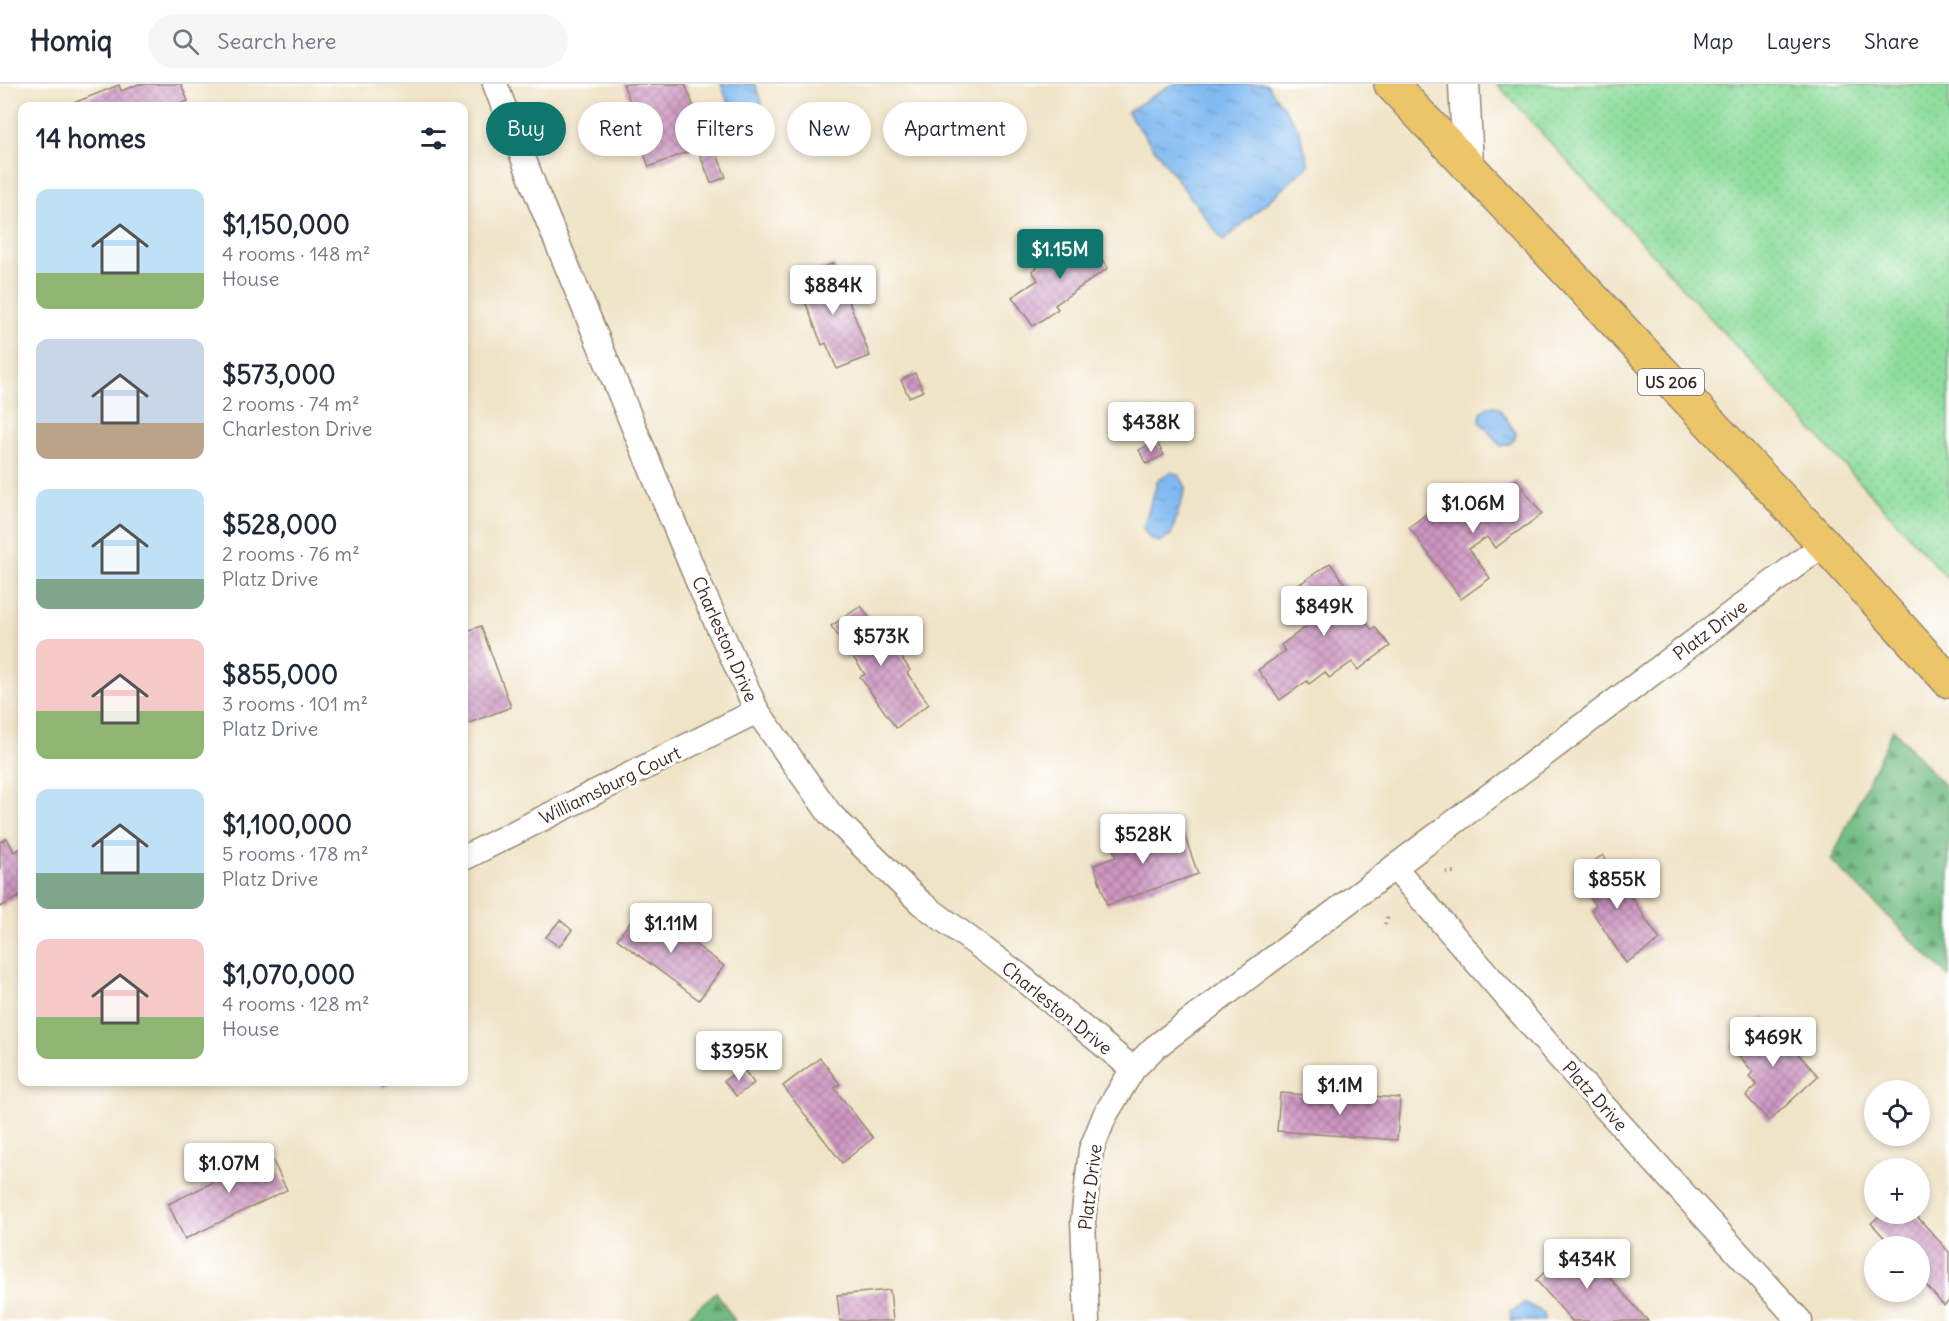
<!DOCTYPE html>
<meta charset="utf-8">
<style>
body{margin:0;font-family:Delius,sans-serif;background:#f6f6f7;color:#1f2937;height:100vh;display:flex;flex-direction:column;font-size:22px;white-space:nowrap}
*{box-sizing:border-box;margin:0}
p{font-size:20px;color:#747a83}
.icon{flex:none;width:33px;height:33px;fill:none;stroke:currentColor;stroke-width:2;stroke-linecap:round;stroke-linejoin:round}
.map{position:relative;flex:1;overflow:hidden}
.side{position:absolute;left:18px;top:18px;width:450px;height:984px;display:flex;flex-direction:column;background:#fff;border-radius:12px;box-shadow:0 3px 9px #0003}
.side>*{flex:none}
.hud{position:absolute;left:486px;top:18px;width:570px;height:54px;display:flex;gap:12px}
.buttons{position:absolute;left:1864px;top:996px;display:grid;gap:12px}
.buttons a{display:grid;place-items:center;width:66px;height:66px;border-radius:50%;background:#fff;box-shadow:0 3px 9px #0003;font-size:30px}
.price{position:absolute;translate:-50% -51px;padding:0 14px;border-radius:6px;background:#fff;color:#222;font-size:20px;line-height:39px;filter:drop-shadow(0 2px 3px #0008)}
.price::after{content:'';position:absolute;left:50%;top:36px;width:18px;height:14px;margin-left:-9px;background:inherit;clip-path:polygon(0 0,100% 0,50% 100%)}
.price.selected{background:#0f766e;color:#fff}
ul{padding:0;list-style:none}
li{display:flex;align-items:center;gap:18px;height:150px;padding:0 18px}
li span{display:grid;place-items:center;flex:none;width:168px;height:120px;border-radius:12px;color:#555}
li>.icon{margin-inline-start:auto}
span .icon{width:72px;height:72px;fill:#fffc;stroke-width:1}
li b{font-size:26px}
h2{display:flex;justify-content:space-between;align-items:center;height:72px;padding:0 18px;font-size:26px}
.tag{padding:0 21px;border-radius:27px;background:#fff;box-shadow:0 3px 9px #0003;font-size:21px;line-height:54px}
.tag.selected{background:#0f766e;color:#fff}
header{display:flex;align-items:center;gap:36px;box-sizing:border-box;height:84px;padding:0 30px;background:#fff;border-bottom:2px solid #e0e1e3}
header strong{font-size:28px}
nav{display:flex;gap:33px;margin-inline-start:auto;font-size:21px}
.search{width:420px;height:54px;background:#f6f6f7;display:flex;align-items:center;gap:15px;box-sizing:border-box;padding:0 21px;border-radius:33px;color:#747a83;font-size:22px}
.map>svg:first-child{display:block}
.grass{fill:url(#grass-dots);stroke:#64845d;stroke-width:1.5}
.forest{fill:url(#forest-firs);stroke:#567351;stroke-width:1.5}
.water{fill:url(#water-ripples);stroke:#5e7288;stroke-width:1.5}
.building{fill:url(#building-cross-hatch)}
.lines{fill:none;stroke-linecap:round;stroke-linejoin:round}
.minor-casing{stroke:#968772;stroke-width:27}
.tertiary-casing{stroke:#968772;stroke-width:33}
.trunk-casing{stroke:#968772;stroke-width:36}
.path{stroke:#968772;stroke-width:4;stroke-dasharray:1.5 4.5;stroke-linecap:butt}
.minor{stroke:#fff;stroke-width:24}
.tertiary{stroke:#fff;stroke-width:30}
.trunk{stroke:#edc569;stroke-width:33}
.labels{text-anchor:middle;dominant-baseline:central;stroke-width:6;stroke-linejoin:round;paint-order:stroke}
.shield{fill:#fff;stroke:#766a62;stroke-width:1.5}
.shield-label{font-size:16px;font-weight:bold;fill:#3b2a1e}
.street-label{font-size:18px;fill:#3b2a1e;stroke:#fff}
</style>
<header>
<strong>Homiq</strong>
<div class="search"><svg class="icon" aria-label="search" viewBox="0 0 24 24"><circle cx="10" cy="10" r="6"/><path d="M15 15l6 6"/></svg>Search here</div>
<nav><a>Map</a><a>Layers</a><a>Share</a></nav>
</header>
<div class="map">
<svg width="1949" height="1237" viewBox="0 0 1949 1237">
<defs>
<pattern id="grass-dots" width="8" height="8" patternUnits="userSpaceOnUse" patternTransform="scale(1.5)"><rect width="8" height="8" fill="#8edd9c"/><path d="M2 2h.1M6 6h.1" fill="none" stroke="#7bbe86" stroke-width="1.8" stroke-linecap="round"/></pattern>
<pattern id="forest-firs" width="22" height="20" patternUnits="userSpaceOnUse" patternTransform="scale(1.5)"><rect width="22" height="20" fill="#72bc84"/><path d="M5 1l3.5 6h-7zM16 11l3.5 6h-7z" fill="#5f996b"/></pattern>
<pattern id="water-ripples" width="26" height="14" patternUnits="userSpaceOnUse" patternTransform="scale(1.5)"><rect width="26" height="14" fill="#80baf1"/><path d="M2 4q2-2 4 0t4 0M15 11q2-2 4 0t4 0" fill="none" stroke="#6a97c3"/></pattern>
<pattern id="building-cross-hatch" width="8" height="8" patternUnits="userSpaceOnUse" patternTransform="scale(1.5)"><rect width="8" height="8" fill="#ce97c2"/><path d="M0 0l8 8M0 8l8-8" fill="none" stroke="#a87b9d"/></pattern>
</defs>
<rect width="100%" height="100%" fill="#fff"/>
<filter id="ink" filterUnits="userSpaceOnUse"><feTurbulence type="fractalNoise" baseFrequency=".0167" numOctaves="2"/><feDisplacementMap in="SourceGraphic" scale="12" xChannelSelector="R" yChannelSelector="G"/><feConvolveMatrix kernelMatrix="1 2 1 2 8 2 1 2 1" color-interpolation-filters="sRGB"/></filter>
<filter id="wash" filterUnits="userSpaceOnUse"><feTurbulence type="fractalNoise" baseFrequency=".008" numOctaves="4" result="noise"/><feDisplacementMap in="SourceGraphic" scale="24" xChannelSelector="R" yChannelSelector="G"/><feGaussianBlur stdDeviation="1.35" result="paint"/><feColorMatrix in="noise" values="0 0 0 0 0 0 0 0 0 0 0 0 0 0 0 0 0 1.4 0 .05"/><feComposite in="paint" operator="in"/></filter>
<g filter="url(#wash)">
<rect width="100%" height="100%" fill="#f0e4c7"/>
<polygon class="grass" points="1497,0 1949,0 1949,496"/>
<g class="forest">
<polygon points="1893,645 1949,707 1949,893 1831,776"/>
<polygon points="716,1208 735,1237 683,1237"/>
</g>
<g class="water">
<polygon points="721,0 755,0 762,20 760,24 739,34 733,32"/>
<polygon points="1172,0 1267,0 1299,46 1309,81 1223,157 1127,28"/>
<polygon points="1493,322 1498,323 1516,349 1515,355 1511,359 1501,362 1480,338 1481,328 1488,323"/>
<polygon points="1170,388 1179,391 1186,403 1171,451 1160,458 1149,454 1143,444 1158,396"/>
<polygon points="1524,1218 1544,1229 1544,1237 1511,1237 1510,1228 1520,1223"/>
</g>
<g id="blocks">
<g class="building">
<polygon points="139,0 181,0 188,17 174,22 66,22 119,1 121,7"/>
<polygon points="623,0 685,0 697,31 681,37 692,66 649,83 625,20 630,18"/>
<polygon points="715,65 726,93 711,99 700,71"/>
<polygon points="1084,151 1108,184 1055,221 1058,225 1033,242 1012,213 1038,196 1032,187"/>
<polygon points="834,179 870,272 837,285 826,259 822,261 796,194"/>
<polygon points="915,289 923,307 909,313 901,296"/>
<polygon points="1156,357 1164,371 1146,380 1139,366"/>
<polygon points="1516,395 1542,430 1495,464 1487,453 1469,465 1490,494 1461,515 1409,443 1443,418 1457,438"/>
<polygon points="1330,479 1356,516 1352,519 1372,546 1375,543 1390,562 1358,586 1352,578 1329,594 1325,588 1309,600 1307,597 1280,616 1258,586 1285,567 1281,561 1310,540 1303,530 1315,521 1300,500"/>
<polygon points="861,522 893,567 896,565 910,586 907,589 929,620 896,644 860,593 865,590 831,542"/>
<polygon points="481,542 511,623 467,640 464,632 464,548"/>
<polygon points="1141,742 1148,762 1184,750 1198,790 1107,821 1094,781 1116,773 1109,753"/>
<polygon points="7,754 14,768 22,764 22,811 0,823 0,758"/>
<polygon points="1603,771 1660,856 1626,879 1591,826 1596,822 1575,790"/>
<polygon points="640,825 668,847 671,842 724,882 699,916 617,855"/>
<polygon points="560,836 572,846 559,863 546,853"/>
<polygon points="1764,932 1818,992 1769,1037 1746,1012 1757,1001 1749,992 1753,988 1731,962"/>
<polygon points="820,974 840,1000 834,1004 873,1054 842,1079 783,1002"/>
<polygon points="742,983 754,999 736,1012 724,997"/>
<polygon points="379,998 396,998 382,1004"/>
<polygon points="1280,1009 1338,1013 1338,1010 1400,1014 1397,1056 1277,1047"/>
<polygon points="267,1065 287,1106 185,1155 168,1120 212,1099 209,1093"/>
<polygon points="1882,1130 1915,1130 1949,1168 1949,1217 1944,1222 1920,1194 1920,1162 1892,1162 1871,1139"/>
<polygon points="1578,1158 1648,1237 1572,1237 1536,1196"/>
<polygon points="890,1206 893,1237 840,1237 837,1211"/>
</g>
</g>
</g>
<g filter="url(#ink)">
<use href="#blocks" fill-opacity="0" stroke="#968772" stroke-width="1.5"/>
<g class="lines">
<g class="minor-casing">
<g id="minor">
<polyline points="495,0 537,110 699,500 757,627 830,730 921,819 1020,892 1133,985"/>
<polyline points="464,774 757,627"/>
<polyline points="1394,783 1566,981 1800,1237"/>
<polyline points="1087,1237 1083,1137 1091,1066 1105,1031 1133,985 1154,964 1824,460"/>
</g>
</g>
<g class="tertiary-casing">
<polyline id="tertiary" points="1464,0 1468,83"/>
</g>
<g class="trunk-casing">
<polyline id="trunk" points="1391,0 1824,460 1949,597"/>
</g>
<g class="path">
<polyline points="1446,788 1456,788"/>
<polyline points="1385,840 1389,829"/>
</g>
<use href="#minor" class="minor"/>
<use href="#tertiary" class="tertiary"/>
<use href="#trunk" class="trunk"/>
</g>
</g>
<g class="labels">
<rect class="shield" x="1638" y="285" width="66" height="26" rx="4.5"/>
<g class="shield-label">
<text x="1671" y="298">US 206</text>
</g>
<g class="street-label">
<text transform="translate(1710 546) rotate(-37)">Platz Drive</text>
<text transform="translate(725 555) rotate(66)">Charleston Drive</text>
<text transform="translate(610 701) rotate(-26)">Williamsburg Court</text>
<text transform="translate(1057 924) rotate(39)">Charleston Drive</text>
<text transform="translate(1595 1012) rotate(48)">Platz Drive</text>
<text transform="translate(1090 1103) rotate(-83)">Platz Drive</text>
</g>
</g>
</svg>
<div class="buttons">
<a><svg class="icon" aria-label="locate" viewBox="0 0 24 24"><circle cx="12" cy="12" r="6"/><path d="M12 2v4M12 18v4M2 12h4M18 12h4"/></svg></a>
<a>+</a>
<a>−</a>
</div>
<b class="price selected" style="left:1060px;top:196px">$1.15M</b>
<b class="price" style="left:833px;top:232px">$884K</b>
<b class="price" style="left:1151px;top:369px">$438K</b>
<b class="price" style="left:1473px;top:450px">$1.06M</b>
<b class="price" style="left:1324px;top:553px">$849K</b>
<b class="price" style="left:881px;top:583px">$573K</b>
<b class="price" style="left:1143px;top:781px">$528K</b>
<b class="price" style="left:1617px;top:826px">$855K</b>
<b class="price" style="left:671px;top:870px">$1.11M</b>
<b class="price" style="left:1773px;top:984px">$469K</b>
<b class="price" style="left:739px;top:998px">$395K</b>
<b class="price" style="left:1340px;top:1032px">$1.1M</b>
<b class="price" style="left:229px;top:1110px">$1.07M</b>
<b class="price" style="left:1587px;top:1206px">$434K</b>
<div class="hud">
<a class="tag selected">Buy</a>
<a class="tag">Rent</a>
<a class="tag">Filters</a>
<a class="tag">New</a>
<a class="tag">Apartment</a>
</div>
<section class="side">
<h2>14 homes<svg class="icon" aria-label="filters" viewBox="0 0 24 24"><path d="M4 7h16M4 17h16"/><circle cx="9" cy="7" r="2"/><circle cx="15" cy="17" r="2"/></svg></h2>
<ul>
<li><span style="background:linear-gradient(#bfe0f5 70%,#8fb573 0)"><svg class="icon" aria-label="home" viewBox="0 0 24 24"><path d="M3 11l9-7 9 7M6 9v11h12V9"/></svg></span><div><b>$1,150,000</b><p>4 rooms · 148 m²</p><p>House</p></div></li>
<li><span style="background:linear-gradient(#c9d6e8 70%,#b9a48a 0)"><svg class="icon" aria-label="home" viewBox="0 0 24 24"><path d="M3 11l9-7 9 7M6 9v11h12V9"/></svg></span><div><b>$573,000</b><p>2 rooms · 74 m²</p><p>Charleston Drive</p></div></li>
<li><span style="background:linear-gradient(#bfe0f5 75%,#7fa58c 0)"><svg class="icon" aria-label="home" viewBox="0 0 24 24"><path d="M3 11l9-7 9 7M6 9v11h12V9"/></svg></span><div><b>$528,000</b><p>2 rooms · 76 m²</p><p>Platz Drive</p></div></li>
<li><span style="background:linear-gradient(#f6c9c9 60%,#8fb573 0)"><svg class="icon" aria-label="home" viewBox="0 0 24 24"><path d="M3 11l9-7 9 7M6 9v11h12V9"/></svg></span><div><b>$855,000</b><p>3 rooms · 101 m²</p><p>Platz Drive</p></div></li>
<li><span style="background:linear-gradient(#bfe0f5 70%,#7fa58c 0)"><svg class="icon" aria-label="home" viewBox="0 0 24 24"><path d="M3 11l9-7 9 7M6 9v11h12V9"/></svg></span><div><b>$1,100,000</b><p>5 rooms · 178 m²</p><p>Platz Drive</p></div></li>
<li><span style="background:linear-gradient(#f6c9c9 65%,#8fb573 0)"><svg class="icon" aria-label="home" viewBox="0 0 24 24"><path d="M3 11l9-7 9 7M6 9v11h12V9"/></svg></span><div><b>$1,070,000</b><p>4 rooms · 128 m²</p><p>House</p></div></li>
</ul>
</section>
</div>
